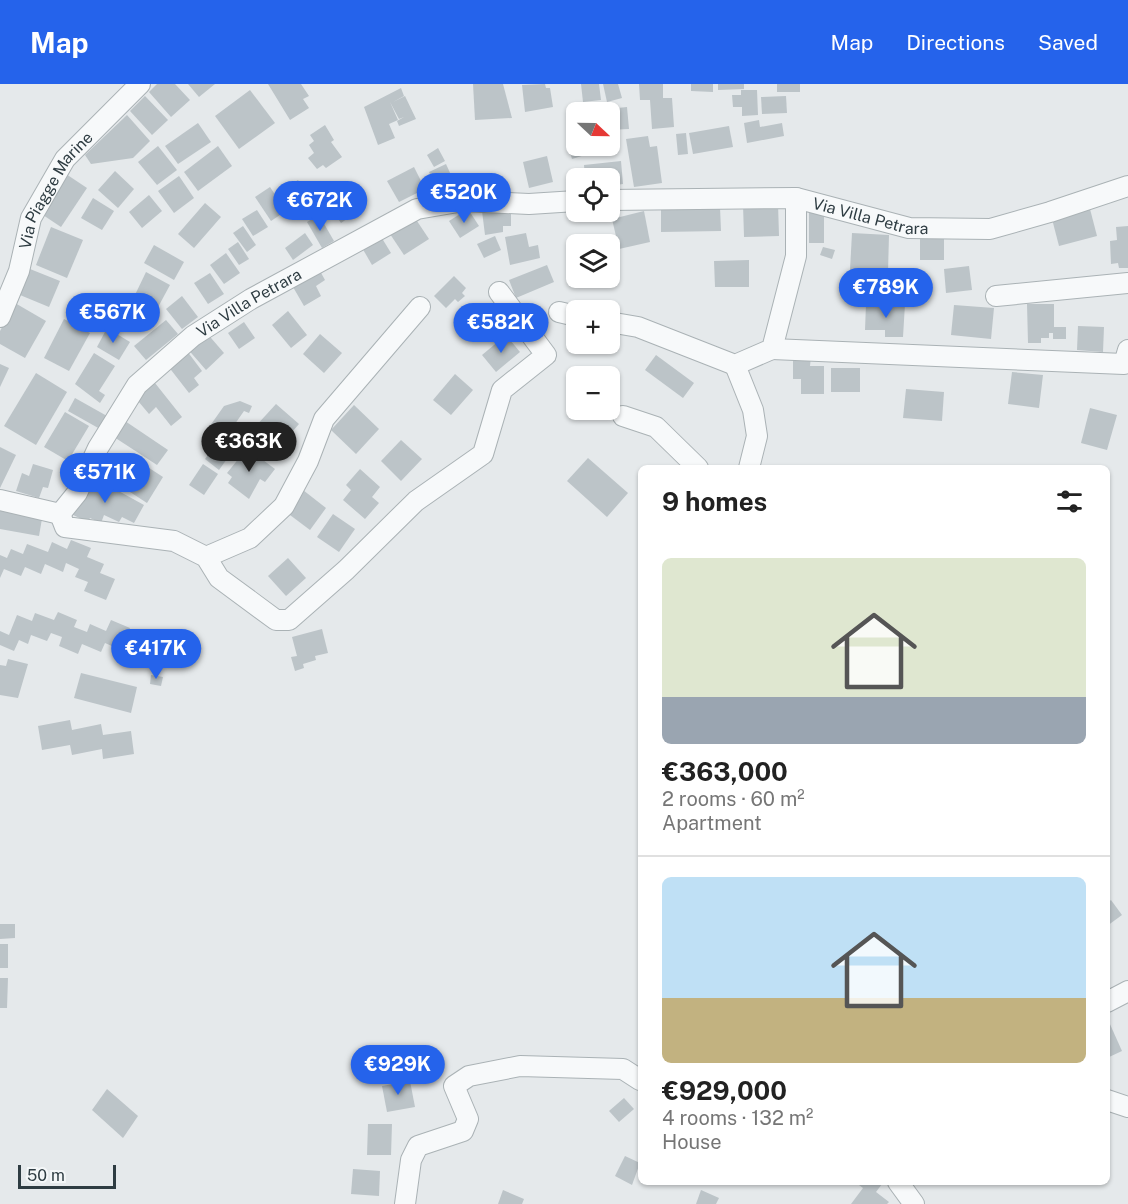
<!DOCTYPE html>
<meta charset="utf-8">
<style>
body{margin:0;font-family:"Public Sans",sans-serif;background:#f6f6f6;color:#222;height:100vh;display:flex;flex-direction:column;font-size:22px;white-space:nowrap}
*{box-sizing:border-box;margin:0}
p{font-size:20px;color:#767676}
.icon{flex:none;width:33px;height:33px;fill:none;stroke:currentColor;stroke-width:2;stroke-linecap:round;stroke-linejoin:round}
.map{position:relative;flex:1;overflow:hidden}
.sheet{position:absolute;left:638px;top:381px;width:472px;height:720px;display:flex;flex-direction:column;background:#fff;border-radius:9px;box-shadow:0 2px 4px #0004}
.sheet>*{flex:none}
.needle{width:39px;rotate:112deg}
.buttons{position:absolute;left:566px;top:18px;display:grid;gap:12px}
.buttons a{display:grid;place-items:center;width:54px;height:54px;border-radius:9px;background:#fff;box-shadow:0 2px 4px #0004;font-size:30px}
.scale{position:absolute;left:18px;bottom:15px;width:98px;box-sizing:border-box;padding-left:6px;border:3px solid #2e3c42;border-top:0;font-size:16px;line-height:21px;white-space:nowrap;color:#2e3c42;-webkit-text-stroke:4px #f4f7f8;paint-order:stroke}
.price{position:absolute;translate:-50% -51px;padding:0 14px;border-radius:21px;background:#2563eb;color:#fff;font-size:20px;line-height:39px;filter:drop-shadow(0 2px 3px #0008)}
.price::after{content:'';position:absolute;left:50%;top:36px;width:18px;height:14px;margin-left:-9px;background:inherit;clip-path:polygon(0 0,100% 0,50% 100%)}
.price.current{background:#222;color:#fff}
ul{padding:0;list-style:none}
li{display:grid;align-content:center;gap:12px;height:318px;padding:0 24px}
li+li{border-top:2px solid #e0e0e0}
li span{display:grid;place-items:center;height:186px;border-radius:9px;color:#555}
li>.icon{margin-inline-start:auto}
span .icon{width:108px;height:108px;fill:#fffc;stroke-width:1}
li b{font-size:26px}
h2{display:flex;justify-content:space-between;align-items:center;height:72px;padding:0 24px;font-size:26px}
header{display:flex;align-items:center;gap:36px;box-sizing:border-box;height:84px;padding:0 30px;background:#2563eb;color:#fff}
header strong{font-size:28px}
nav{display:flex;gap:33px;margin-inline-start:auto;font-size:21px}
.map>svg:first-child{display:block}
.building{fill:#bcc4c8}
.lines{fill:none;stroke-linecap:round;stroke-linejoin:round}
.minor-casing{stroke:#aab2b5;stroke-width:22}
.minor{stroke:#f7f9fa;stroke-width:20}
.labels{text-anchor:middle;dominant-baseline:central;stroke-width:5;stroke-linejoin:round;paint-order:stroke}
.street-label{font-size:16px;fill:#2e3c42;stroke:#f4f7f8}
</style>
<header>
<strong>Map</strong>
<nav><a>Map</a><a>Directions</a><a>Saved</a></nav>
</header>
<div class="map">
<svg width="1128" height="1120" viewBox="0 0 1128 1120">
<rect width="100%" height="100%" fill="#e5e9eb"/>
<g class="building">
<polygon points="157,0 175,0 190,16 171,33 149,8"/>
<polygon points="188,0 215,0 199,13"/>
<polygon points="268,0 301,0 309,12 303,15 309,24 290,36"/>
<polygon points="473,0 503,0 512,34 475,36"/>
<polygon points="545,0 546,4 550,4 553,23 525,28 522,1"/>
<polygon points="581,0 599,0 601,16 583,18"/>
<polygon points="603,0 618,0 622,14 607,18"/>
<polygon points="639,0 663,0 663,14 672,14 674,43 652,45 650,16 640,16"/>
<polygon points="691,0 713,0 713,8 691,7"/>
<polygon points="718,0 744,0 744,5 718,6"/>
<rect x="777" y="0" width="23" height="8"/>
<polygon points="401,4 404,12 393,18 405,12 416,35 399,42 397,37 404,33 399,35 390,18 398,36 389,40 395,54 378,61 364,23"/>
<polygon points="250,6 275,39 239,65 215,32"/>
<polygon points="741,6 757,6 758,31 742,32 742,23 733,23 732,11 741,11"/>
<polygon points="145,12 168,36 152,51 130,27"/>
<polygon points="786,12 787,29 762,30 761,13"/>
<polygon points="627,23 629,45 609,46 609,28 599,28 599,26"/>
<polygon points="127,31 150,57 133,74 91,80 85,71"/>
<polygon points="759,36 760,43 782,39 784,52 747,59 744,39"/>
<polygon points="198,39 211,58 178,80 165,62"/>
<polygon points="325,41 334,56 331,58 342,73 326,84 323,81 317,85 308,74 314,69 309,61 314,57 310,51"/>
<polygon points="729,42 733,63 693,70 689,49"/>
<polygon points="686,49 688,70 678,71 676,50"/>
<polygon points="576,51 576,62 597,62 598,67 572,75 566,55"/>
<polygon points="648,52 650,63 657,62 662,99 634,103 626,55"/>
<polygon points="158,62 177,86 157,101 138,78"/>
<polygon points="218,62 232,82 198,107 184,88"/>
<polygon points="438,64 445,77 434,83 427,71"/>
<polygon points="547,72 553,98 529,104 523,78"/>
<polygon points="621,77 623,100 609,102 609,94 585,94 584,81"/>
<polygon points="446,80 455,100 438,108 429,88"/>
<polygon points="414,83 425,105 399,118 387,97"/>
<polygon points="115,87 134,105 118,124 98,106"/>
<polygon points="63,88 87,104 61,143 37,127"/>
<polygon points="179,92 194,114 174,129 158,107"/>
<polygon points="298,96 308,111 290,123 280,107"/>
<polygon points="349,99 366,122 341,139 325,116"/>
<polygon points="270,103 286,127 271,137 255,113"/>
<polygon points="149,111 162,127 142,144 129,128"/>
<polygon points="93,114 114,127 102,146 81,134"/>
<polygon points="205,119 221,133 194,164 178,150"/>
<polygon points="778,120 779,152 744,153 743,121"/>
<polygon points="720,123 721,147 661,148 661,124"/>
<polygon points="468,125 479,142 460,154 449,137"/>
<polygon points="1090,125 1097,152 1059,162 1052,135"/>
<polygon points="257,126 268,143 253,152 242,135"/>
<polygon points="482,127 511,127 511,142 503,142 503,148 485,151"/>
<polygon points="644,127 650,158 619,165 612,135"/>
<rect x="809" y="127" width="15" height="32"/>
<polygon points="319,131 334,157 322,164 307,138"/>
<polygon points="413,131 429,155 404,171 388,147"/>
<polygon points="243,142 256,161 247,168 233,149"/>
<polygon points="1128,142 1128,184 1119,184 1118,179 1111,180 1110,157 1117,156 1116,143"/>
<polygon points="51,143 83,156 67,194 36,181"/>
<polygon points="305,149 313,161 293,176 285,164"/>
<polygon points="526,149 529,163 538,161 540,174 510,181 505,153"/>
<polygon points="852,149 889,151 888,188 850,186"/>
<polygon points="380,151 391,169 372,181 361,162"/>
<polygon points="495,152 501,166 484,174 477,160"/>
<polygon points="920,153 944,154 944,176 920,176"/>
<polygon points="238,158 249,175 239,181 228,165"/>
<polygon points="154,161 184,178 174,196 144,179"/>
<polygon points="823,163 835,166 832,175 820,171"/>
<polygon points="226,169 240,189 224,200 210,181"/>
<polygon points="749,176 749,203 715,203 714,177"/>
<polygon points="547,181 554,198 516,214 509,196"/>
<polygon points="969,182 972,206 946,209 944,185"/>
<polygon points="30,185 60,197 49,223 20,211"/>
<polygon points="320,187 325,196 316,202 321,212 304,222 293,203"/>
<polygon points="146,188 170,201 157,225 134,213"/>
<polygon points="210,189 224,210 208,220 194,199"/>
<polygon points="454,192 466,204 462,209 465,212 458,218 455,215 446,224 434,212"/>
<polygon points="182,212 198,233 182,245 166,225"/>
<polygon points="15,219 46,237 25,274 0,260 0,247"/>
<polygon points="476,220 489,234 469,252 456,237"/>
<polygon points="866,220 905,220 903,253 885,253 885,246 865,246"/>
<polygon points="1027,220 1054,220 1054,243 1066,243 1066,255 1053,255 1053,249 1049,249 1049,254 1041,254 1041,259 1028,259"/>
<polygon points="954,221 994,224 991,255 951,251"/>
<polygon points="288,227 307,251 291,264 272,241"/>
<polygon points="64,235 90,249 69,287 44,274"/>
<polygon points="166,236 178,250 146,276 134,262"/>
<polygon points="244,238 255,254 239,265 228,249"/>
<polygon points="1078,242 1104,243 1103,268 1077,266"/>
<polygon points="107,244 130,258 119,276 97,263"/>
<polygon points="205,247 224,269 206,286 186,263"/>
<polygon points="609,247 620,249 616,268 581,261 609,260"/>
<polygon points="320,250 342,269 324,289 303,270"/>
<polygon points="506,251 520,268 496,288 482,271"/>
<polygon points="187,267 202,287 194,294 199,301 189,309 168,282"/>
<polygon points="94,269 115,282 99,307 105,311 100,319 75,300"/>
<polygon points="656,271 694,299 683,314 645,286"/>
<polygon points="793,271 811,272 810,282 824,282 824,310 801,310 801,295 793,295"/>
<polygon points="0,280 9,284 0,303"/>
<rect x="831" y="284" width="29" height="24"/>
<polygon points="1012,288 1043,291 1039,324 1008,320"/>
<polygon points="36,289 67,308 36,361 4,342"/>
<polygon points="455,290 473,306 451,331 433,316"/>
<polygon points="151,294 182,333 171,342 156,323 149,330 133,311"/>
<polygon points="906,305 944,308 942,337 903,334"/>
<polygon points="75,314 107,332 100,345 68,327"/>
<polygon points="240,317 252,322 249,329 244,327 223,357 207,346 224,322"/>
<polygon points="276,320 299,340 278,364 255,343"/>
<polygon points="354,321 379,345 356,370 331,346"/>
<polygon points="1090,324 1117,331 1107,366 1081,359"/>
<polygon points="65,328 89,342 68,377 44,363"/>
<polygon points="125,337 168,366 157,381 114,353"/>
<polygon points="401,356 422,375 401,397 381,377"/>
<polygon points="218,358 232,368 219,386 205,375"/>
<polygon points="0,363 16,371 0,404"/>
<polygon points="251,367 275,385 265,398 260,395 249,415 228,399 232,393 227,389 244,368 248,371"/>
<polygon points="588,374 628,409 607,433 567,397"/>
<polygon points="33,380 53,386 48,404 43,403 39,414 16,407 22,389 29,392"/>
<polygon points="143,380 163,393 147,419 127,406"/>
<polygon points="203,380 218,390 204,411 189,401"/>
<polygon points="360,385 380,403 372,413 379,419 365,435 343,416 351,406 346,401"/>
<polygon points="93,393 144,421 134,439 122,433 119,438 104,431 101,439 90,434 88,438 69,429"/>
<polygon points="303,406 326,424 310,446 286,428"/>
<polygon points="0,421 43,429 39,452 0,445"/>
<polygon points="333,430 355,445 339,468 317,453"/>
<polygon points="71,456 91,464 87,473 104,480 100,489 115,495 106,516 84,507 88,498 75,493 79,485 66,479 63,488 45,480 41,490 25,483 21,492 4,485 0,494 0,471 7,474 11,465 23,470 27,460 48,468 52,458 67,465"/>
<polygon points="288,474 306,494 286,512 268,492"/>
<polygon points="58,528 77,536 74,543 87,548 90,540 106,547 111,536 130,544 121,566 105,559 101,568 82,560 78,570 59,562 62,553 51,549 47,557 31,551 28,560 19,556 14,567 0,561 0,547 9,551 17,531 32,537 35,529 54,536"/>
<polygon points="322,545 328,569 315,572 316,576 303,580 304,584 295,587 291,573 297,572 292,553"/>
<polygon points="8,575 28,580 18,614 0,611 0,581 6,582"/>
<polygon points="81,589 137,603 131,629 74,614"/>
<polygon points="151,591 163,593 161,602 150,600"/>
<polygon points="70,636 72,646 101,640 103,651 131,647 134,670 103,675 102,665 72,671 70,661 42,666 38,642"/>
<polygon points="1111,816 1122,831 1107,842 1107,819"/>
<polygon points="0,840 15,840 15,854 0,855"/>
<rect x="0" y="860" width="8" height="24"/>
<polygon points="0,894 8,894 7,924 0,924"/>
<polygon points="1109,938 1122,967 1107,974 1107,939"/>
<polygon points="410,997 415,1023 387,1028 382,1002"/>
<polygon points="107,1005 138,1032 123,1054 92,1026"/>
<polygon points="624,1014 634,1025 619,1038 609,1027"/>
<polygon points="368,1040 392,1040 391,1071 367,1071"/>
<polygon points="625,1072 640,1079 632,1101 615,1092"/>
<polygon points="353,1085 380,1087 379,1112 351,1110"/>
<polygon points="861,1098 882,1100 876,1108 889,1118 887,1120 851,1120 863,1104 859,1101"/>
<polygon points="503,1106 524,1115 522,1120 498,1120"/>
<polygon points="701,1106 719,1114 716,1120 696,1120"/>
</g>
<g class="lines">
<g class="minor-casing">
<g id="minor">
<path id="s1" d="M609,116L796,114L909,144L990,145L1050,128L1128,102"/>
<polyline points="996,212 1128,199"/>
<polyline points="559,228 576,232"/>
<path id="s2" d="M0,233L19,187L31,134L65,75L140,0"/>
<polyline points="609,238 638,243 735,281 772,265 796,172 796,114"/>
<polyline points="772,265 1124,280 1128,266"/>
<polyline points="735,281 753,326 757,352 749,384"/>
<polyline points="623,332 656,343 698,384"/>
<path id="s3" d="M0,416L60,430L77,409L98,364L137,301L193,252L251,215L417,125L464,117L529,120L576,117"/>
<polyline points="60,430 65,443 174,457 206,473 219,494 276,536 289,536 346,486 416,417 483,370 502,306 546,271 499,208"/>
<polyline points="206,473 250,454 284,422 308,377 324,335 420,223"/>
<polyline points="1107,918 1128,907"/>
<polyline points="1107,1016 1128,1023"/>
<polyline points="898,1098 914,1120"/>
<polyline points="405,1120 411,1076 418,1062 463,1047 468,1035 454,1002 469,992 520,982 623,985 640,996"/>
</g>
</g>
<use href="#minor" class="minor"/>
</g>
<g class="labels">
<g class="street-label">
<text stroke="none"><textPath href="#s2" startOffset="140">Via Piagge Marine</textPath></text>
<text stroke="none"><textPath href="#s1" startOffset="264">Via Villa Petrara</textPath></text>
<text stroke="none"><textPath href="#s3" startOffset="352">Via Villa Petrara</textPath></text>
</g>
</g>
</svg>
<div class="buttons">
<a><svg class="needle" viewBox="-14 -14 28 28"><path d="M0-13l5 13h-10z" fill="#e53935"/><path d="M0 13l5-13h-10z" fill="#767676"/></svg></a>
<a><svg class="icon" aria-label="locate" viewBox="0 0 24 24"><circle cx="12" cy="12" r="6"/><path d="M12 2v4M12 18v4M2 12h4M18 12h4"/></svg></a>
<a><svg class="icon" aria-label="layers" viewBox="0 0 24 24"><path d="M12 4l9 5-9 5-9-5zM3 14l9 5 9-5"/></svg></a>
<a>+</a>
<a>−</a>
</div>
<div class="scale">50 m</div>
<b class="price" style="left:464px;top:140px">€520K</b>
<b class="price" style="left:320px;top:148px">€672K</b>
<b class="price" style="left:886px;top:235px">€789K</b>
<b class="price" style="left:113px;top:260px">€567K</b>
<b class="price" style="left:501px;top:270px">€582K</b>
<b class="price current" style="left:249px;top:389px">€363K</b>
<b class="price" style="left:105px;top:420px">€571K</b>
<b class="price" style="left:156px;top:596px">€417K</b>
<b class="price" style="left:398px;top:1012px">€929K</b>
<section class="sheet">
<h2>9 homes<svg class="icon" aria-label="filters" viewBox="0 0 24 24"><path d="M4 7h16M4 17h16"/><circle cx="9" cy="7" r="2"/><circle cx="15" cy="17" r="2"/></svg></h2>
<ul>
<li><span style="background:linear-gradient(#dfe7d0 75%,#9aa5b1 0)"><svg class="icon" aria-label="home" viewBox="0 0 24 24"><path d="M3 11l9-7 9 7M6 9v11h12V9"/></svg></span><div><b>€363,000</b><p>2 rooms · 60 m²</p><p>Apartment</p></div></li>
<li><span style="background:linear-gradient(#bfe0f5 65%,#c2b280 0)"><svg class="icon" aria-label="home" viewBox="0 0 24 24"><path d="M3 11l9-7 9 7M6 9v11h12V9"/></svg></span><div><b>€929,000</b><p>4 rooms · 132 m²</p><p>House</p></div></li>
</ul>
</section>
</div>
